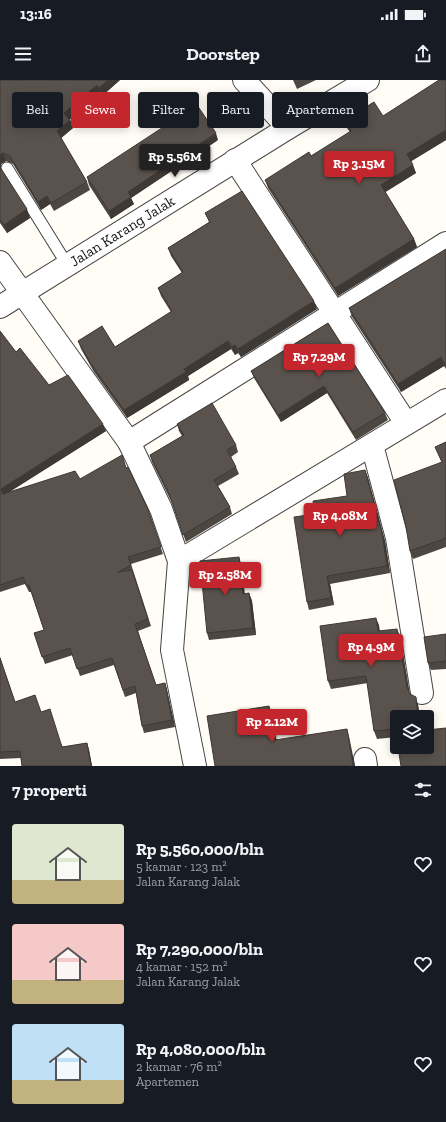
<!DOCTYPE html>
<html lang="id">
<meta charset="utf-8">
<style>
body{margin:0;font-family:"Zilla Slab",serif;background:#20242c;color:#f1f3f6;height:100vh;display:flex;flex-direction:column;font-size:15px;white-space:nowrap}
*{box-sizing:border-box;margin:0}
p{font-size:13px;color:#9ea1a6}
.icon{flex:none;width:22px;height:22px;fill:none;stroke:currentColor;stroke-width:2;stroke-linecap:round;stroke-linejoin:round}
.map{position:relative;height:686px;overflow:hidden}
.details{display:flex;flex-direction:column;background:#171b24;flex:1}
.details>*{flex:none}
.top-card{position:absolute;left:12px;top:12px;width:422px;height:36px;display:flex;gap:8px}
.controls{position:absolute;left:390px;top:630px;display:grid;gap:8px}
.controls a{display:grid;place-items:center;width:44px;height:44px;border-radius:4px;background:#171b24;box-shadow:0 2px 10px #0003;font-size:20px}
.price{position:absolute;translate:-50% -34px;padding:0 9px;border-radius:4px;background:#c4262e;color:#fff;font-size:13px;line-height:26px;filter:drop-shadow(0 1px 2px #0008)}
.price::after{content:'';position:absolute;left:50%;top:24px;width:12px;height:9px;margin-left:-6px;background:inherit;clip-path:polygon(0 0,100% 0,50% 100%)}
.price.current{background:#222;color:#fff}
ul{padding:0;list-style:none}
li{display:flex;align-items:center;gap:12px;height:100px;padding:0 12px}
li span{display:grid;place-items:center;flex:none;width:112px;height:80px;border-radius:4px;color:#555}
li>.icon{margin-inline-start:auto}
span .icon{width:48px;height:48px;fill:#fffc;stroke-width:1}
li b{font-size:17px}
h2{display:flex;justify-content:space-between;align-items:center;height:48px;padding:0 12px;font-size:17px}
.pill{padding:0 14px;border-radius:4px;background:#171b24;box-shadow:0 2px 10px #0003;font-size:14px;line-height:36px}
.pill.current{background:#c4262e;color:#fff}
.status{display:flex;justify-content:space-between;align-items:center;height:28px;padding:0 20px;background:#171b24;direction:ltr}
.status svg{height:11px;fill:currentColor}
header{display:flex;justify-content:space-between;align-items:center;height:52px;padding:0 12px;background:#171b24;font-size:18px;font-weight:700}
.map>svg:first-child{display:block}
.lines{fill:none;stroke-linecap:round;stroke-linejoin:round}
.lane-casing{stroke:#444;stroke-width:13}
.street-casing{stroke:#444;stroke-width:24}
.lane{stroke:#fff;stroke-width:11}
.street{stroke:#fff;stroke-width:22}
.wall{fill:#4d4742}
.shaded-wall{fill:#3f3936}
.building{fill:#5a524d;stroke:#3f3936}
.labels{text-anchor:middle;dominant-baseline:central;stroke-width:4;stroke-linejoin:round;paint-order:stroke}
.street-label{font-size:15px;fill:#111;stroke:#fff}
</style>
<div class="status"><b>13:16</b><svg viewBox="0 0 49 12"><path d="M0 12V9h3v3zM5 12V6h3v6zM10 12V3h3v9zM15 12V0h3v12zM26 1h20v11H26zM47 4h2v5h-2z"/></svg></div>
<header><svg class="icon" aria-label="menu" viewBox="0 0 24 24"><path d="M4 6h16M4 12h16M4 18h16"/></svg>Doorstep<svg class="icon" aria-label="share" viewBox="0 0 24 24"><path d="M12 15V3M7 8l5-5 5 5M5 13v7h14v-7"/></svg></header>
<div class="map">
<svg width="446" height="686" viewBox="0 0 446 686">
<rect width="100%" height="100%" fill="#fffdf5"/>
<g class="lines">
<g class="lane-casing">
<polyline id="lane" points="7,88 68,186"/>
</g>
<g class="street-casing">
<g id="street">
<polyline points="244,0 288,48"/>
<polyline points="235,80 406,343"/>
<polyline points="0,182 129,362 161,429 179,481 172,570 195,686"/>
<path id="s1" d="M0,227L288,48L368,0"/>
<polyline points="129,362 446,163"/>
<polyline points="372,365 397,458 422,613"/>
<polyline points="179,481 446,320"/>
<polyline points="365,679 366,686"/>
</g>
</g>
<use href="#lane" class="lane"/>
<use href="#street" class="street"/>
</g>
<g class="wall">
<polygon points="0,0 120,0 102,16 100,13 70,39 73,48 61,58 87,102 90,110 54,131 50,124 41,130 13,84 6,81 1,84 1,88 30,138 7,153 0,143"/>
<polygon points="293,0 316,0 297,9"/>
<polygon points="446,0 446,60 411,81 416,93 385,112 414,159 417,167 338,216 268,108 265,100 311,76 350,52 347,48 345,40 383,36"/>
<polygon points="218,60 131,118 134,124 111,139 89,105 87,97"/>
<polygon points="205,133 317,229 241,277 238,273 235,275 231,269 188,296 189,300 127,338 94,292 81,269 78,261 115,267 171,232 161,216 158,208 182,193 171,176 168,168 209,142"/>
<polygon points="446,169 446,289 444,286 401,312 352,237 349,228"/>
<polygon points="328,243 385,333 388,340 356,360 327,313 281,342 254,298 251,291"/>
<polygon points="0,251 16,272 49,305 106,351 9,412 80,399 126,388 147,427 163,474 131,484 151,546 138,551 156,605 165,603 167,610 175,647 144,653 142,646 136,613 125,617 114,585 80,596 73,575 45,584 34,553 44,550 31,512 29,512 25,504 0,512"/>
<polygon points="177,344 236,365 238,372 231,377 236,387 239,394 218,406 230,427 232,434 186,462 172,423 152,382 150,375 182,356 179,351"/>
<polygon points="446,362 446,467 413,479 410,471 442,383 435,367"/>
<polygon points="365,390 368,398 385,461 390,493 330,504 334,525 309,530 307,522 315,434 347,416"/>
<polygon points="239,477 241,484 245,514 249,513 252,521 256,555 209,560 207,553"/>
<polygon points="379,545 379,551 400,556 409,612 418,625 420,637 397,637 396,657 377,659 374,651 368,603 331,609 328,601"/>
<polygon points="446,554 446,589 431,590 428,583"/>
<polygon points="0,577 15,622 41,632 63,667 87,663 89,670 92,686 22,686 21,678 0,679"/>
</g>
<g class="shaded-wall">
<polygon points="108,0 120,0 102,16 99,8"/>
<polygon points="97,5 100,13 67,42 64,33"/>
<polygon points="70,40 73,48 60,59 57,51"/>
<polygon points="446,50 446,60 410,82 407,74"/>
<polygon points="216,53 218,60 131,118 134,124 111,139 109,131 128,112"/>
<polygon points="3,73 6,81 1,84 1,91 0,89 0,75"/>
<polygon points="413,85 416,93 384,113 381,105"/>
<polygon points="47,116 50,124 41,130 38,122"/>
<polygon points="27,129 30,138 7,153 4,145"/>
<polygon points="414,159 417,167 338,216 335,208"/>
<polygon points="314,221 317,229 241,277 238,269"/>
<polygon points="228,261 231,269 188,296 189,300 127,338 124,330 184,289"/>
<polygon points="235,265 238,273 235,275 232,267"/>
<polygon points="441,277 444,286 401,312 398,304"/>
<polygon points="324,306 327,313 281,342 278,335"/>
<polygon points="103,344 106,351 3,416 1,409"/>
<polygon points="365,390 368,398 385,461 390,493 387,486"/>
<polygon points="239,477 241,484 245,522 243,514"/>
<polygon points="327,496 330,504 334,525 331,518"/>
<polygon points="249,513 252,521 256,555 253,548"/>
<polygon points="376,538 379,545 381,559 378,551"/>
<polygon points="397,549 400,556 410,615 407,607"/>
<polygon points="165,603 167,610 175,647 172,640"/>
<polygon points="416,617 418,625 420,637 418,637"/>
<polygon points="269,626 272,633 278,668 275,660"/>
<polygon points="347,649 349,656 355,686 353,686"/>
<polygon points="87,663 89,670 92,686 91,686"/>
</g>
<g class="building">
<polygon points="0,0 108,0 99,8 97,5 64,33 70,40 57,51 87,102 51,123 47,116 38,122 10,76 3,73 0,75"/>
<polygon points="439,0 446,0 446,50 407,74 413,85 381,105 414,159 335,208 265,100 309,72 311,76 351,51 345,40 374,22 383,36"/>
<polygon points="197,25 216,53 128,112 131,117 109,131 87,97"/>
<polygon points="0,87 27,129 4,145 0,139"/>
<polygon points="242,111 314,221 238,269 235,265 232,267 228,261 184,289 186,292 124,330 91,284 78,261 102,246 115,267 172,231 158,208 183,192 168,168 210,142 205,133"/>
<polygon points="446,169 446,286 441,277 398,304 349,228"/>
<polygon points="328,243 385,333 353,352 324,306 278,335 251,291"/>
<polygon points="0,251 16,272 20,268 49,305 68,295 103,344 1,409 3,414 75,391 80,399 122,375 126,388 128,387 147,427 161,467 128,477 131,485 118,492 132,490 148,539 135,544 156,605 165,603 172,640 142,646 135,606 123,610 112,578 77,589 70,568 42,577 34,553 44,550 29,505 26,505 23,497 0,505"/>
<polygon points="212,323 236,365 227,370 236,387 214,400 230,427 183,455 170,416 150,375 184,355 177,344"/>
<polygon points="446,362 446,458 410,471 406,447 394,400 442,382 435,367"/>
<polygon points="365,390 382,453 387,486 327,496 331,518 307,522 294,437 315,434 313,421 347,416 344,394"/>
<polygon points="239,477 243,514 249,513 253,548 207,553 200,481"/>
<polygon points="376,538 378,551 397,549 407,607 410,614 416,617 418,637 397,637 397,661 395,649 374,651 366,596 328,601 320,546"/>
<polygon points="446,554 446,581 428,583 424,557"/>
<polygon points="0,578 15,622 35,615 41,632 50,629 62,667 87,663 91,686 22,686 20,671 0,672"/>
<polygon points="269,626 275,660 347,649 353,686 215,686 207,636"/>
<polygon points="446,648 446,686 401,686 398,667 427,667 427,650"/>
</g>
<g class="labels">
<g class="street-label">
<text stroke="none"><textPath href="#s1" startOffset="144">Jalan Karang Jalak</textPath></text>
</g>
</g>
</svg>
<div class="controls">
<a><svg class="icon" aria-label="layers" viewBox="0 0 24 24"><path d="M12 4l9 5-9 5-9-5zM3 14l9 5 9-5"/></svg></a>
</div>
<b class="price current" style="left:175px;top:98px">Rp 5.56M</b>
<b class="price" style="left:359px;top:105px">Rp 3.15M</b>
<b class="price" style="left:319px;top:298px">Rp 7.29M</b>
<b class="price" style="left:340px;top:457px">Rp 4.08M</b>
<b class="price" style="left:225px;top:516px">Rp 2.58M</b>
<b class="price" style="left:371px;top:588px">Rp 4.9M</b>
<b class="price" style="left:272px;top:663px">Rp 2.12M</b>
<div class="top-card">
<a class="pill">Beli</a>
<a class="pill current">Sewa</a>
<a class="pill">Filter</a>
<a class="pill">Baru</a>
<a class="pill">Apartemen</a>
</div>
</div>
<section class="details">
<h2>7 properti<svg class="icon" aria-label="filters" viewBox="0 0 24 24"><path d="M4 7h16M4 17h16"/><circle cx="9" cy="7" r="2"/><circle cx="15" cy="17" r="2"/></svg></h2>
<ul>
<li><span style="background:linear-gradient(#dfe7d0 70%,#c2b280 0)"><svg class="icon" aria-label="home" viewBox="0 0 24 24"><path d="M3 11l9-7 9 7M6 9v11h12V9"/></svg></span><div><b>Rp 5,560,000/bln</b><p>5 kamar · 123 m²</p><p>Jalan Karang Jalak</p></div><svg class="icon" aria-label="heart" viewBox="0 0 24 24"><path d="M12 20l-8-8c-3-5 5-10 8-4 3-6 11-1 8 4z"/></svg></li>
<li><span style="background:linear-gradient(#f6c9c9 70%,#c2b280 0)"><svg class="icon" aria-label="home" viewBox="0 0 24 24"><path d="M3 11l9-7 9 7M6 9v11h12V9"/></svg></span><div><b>Rp 7,290,000/bln</b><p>4 kamar · 152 m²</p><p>Jalan Karang Jalak</p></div><svg class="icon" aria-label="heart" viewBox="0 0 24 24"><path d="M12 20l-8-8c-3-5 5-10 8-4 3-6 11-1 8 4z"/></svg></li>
<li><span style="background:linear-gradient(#bfe0f5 70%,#c2b280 0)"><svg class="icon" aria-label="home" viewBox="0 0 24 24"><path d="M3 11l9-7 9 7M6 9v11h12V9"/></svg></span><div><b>Rp 4,080,000/bln</b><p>2 kamar · 76 m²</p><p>Apartemen</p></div><svg class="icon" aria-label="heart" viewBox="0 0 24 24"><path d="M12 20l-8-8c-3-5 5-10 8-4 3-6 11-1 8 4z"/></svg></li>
</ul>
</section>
